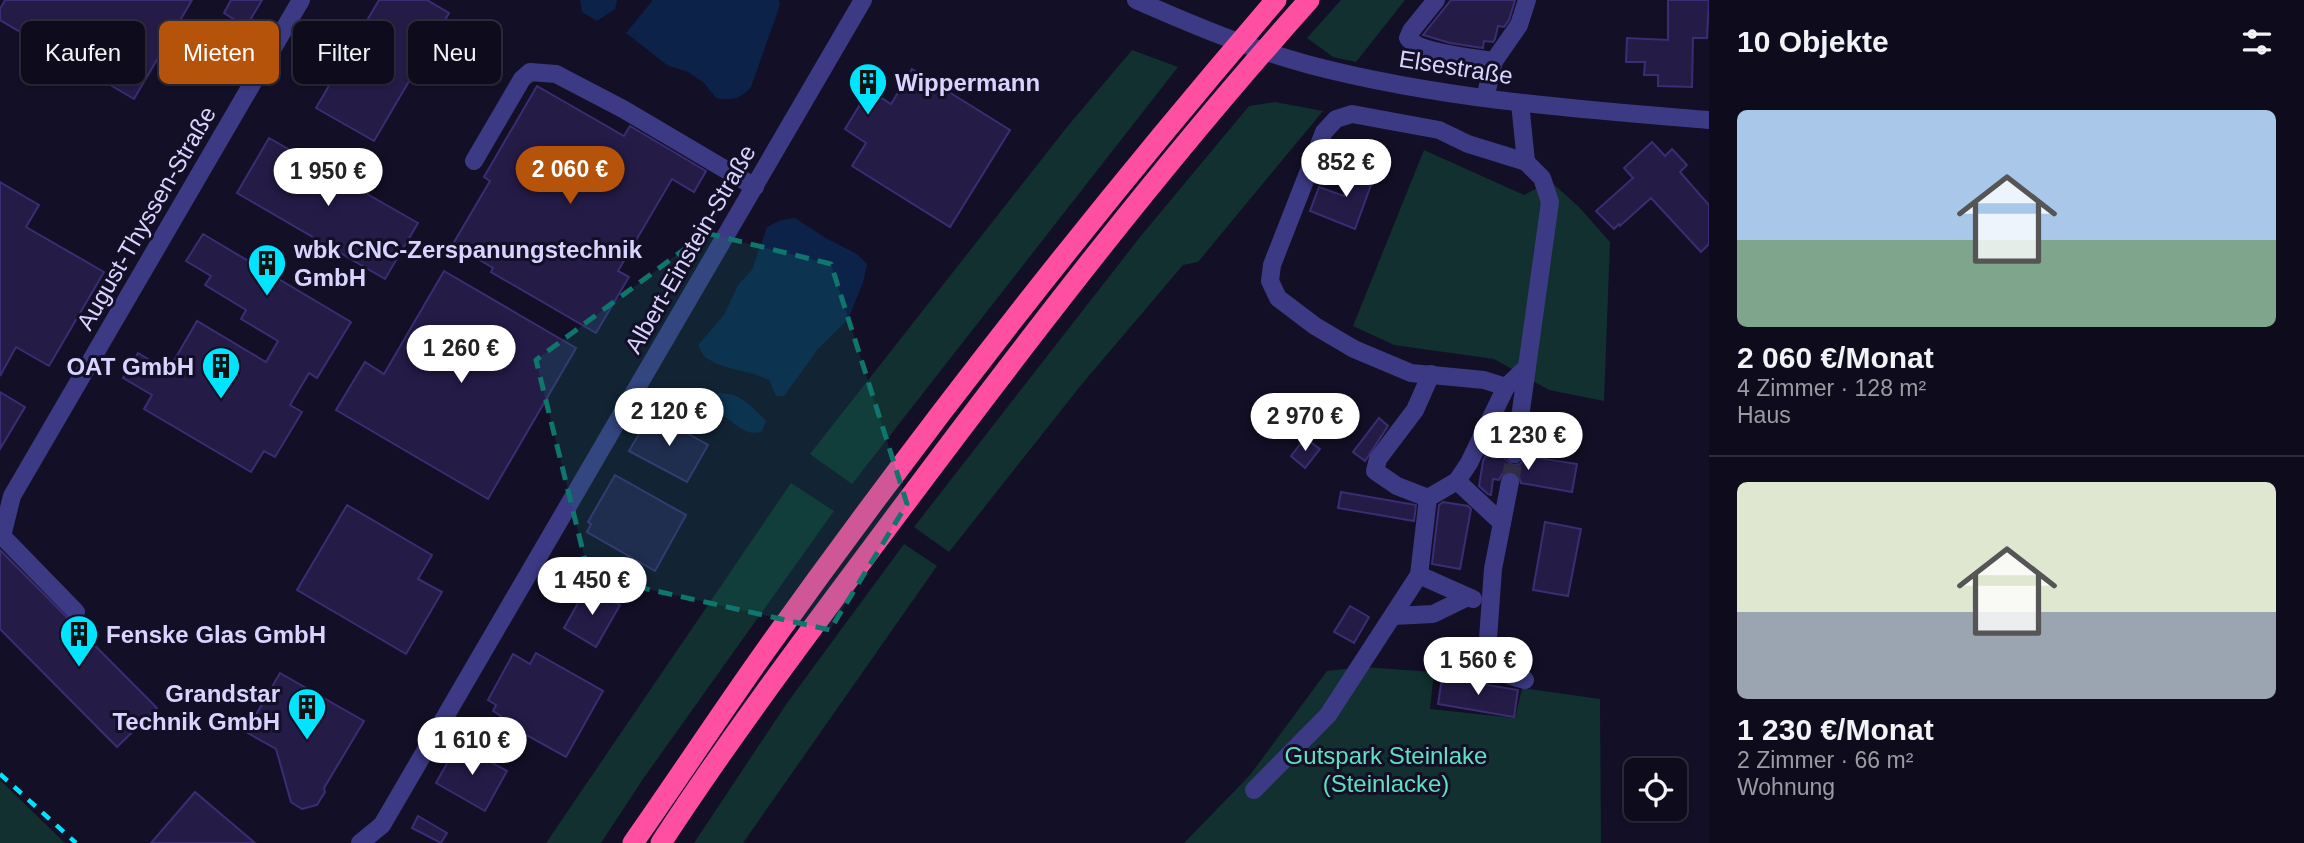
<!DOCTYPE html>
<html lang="de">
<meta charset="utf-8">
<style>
body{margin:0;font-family:Helvetica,sans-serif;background:#171425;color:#f1f3f6;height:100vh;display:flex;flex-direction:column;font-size:26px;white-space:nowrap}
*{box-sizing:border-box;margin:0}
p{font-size:23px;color:#9b9ba3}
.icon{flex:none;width:38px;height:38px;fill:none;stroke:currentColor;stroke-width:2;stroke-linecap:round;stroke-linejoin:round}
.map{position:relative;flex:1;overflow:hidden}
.side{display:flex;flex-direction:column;background:#0e0b1c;width:595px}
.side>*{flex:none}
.guide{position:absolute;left:21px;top:21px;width:665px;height:63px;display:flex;gap:14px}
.fabs{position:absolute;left:1624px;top:758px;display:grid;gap:14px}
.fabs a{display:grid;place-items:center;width:63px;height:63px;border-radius:10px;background:#0e0b1c;box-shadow:0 2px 5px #0004,0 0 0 2px #2e2b3b;font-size:35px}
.price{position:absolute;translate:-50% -60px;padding:0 16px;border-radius:24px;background:#fff;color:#222;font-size:23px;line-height:46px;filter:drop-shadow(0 2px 4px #0008)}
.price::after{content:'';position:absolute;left:50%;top:42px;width:21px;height:16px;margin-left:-10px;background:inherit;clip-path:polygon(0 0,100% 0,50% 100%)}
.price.on{background:#b45309;color:#fff}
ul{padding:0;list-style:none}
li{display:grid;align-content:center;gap:14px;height:371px;padding:0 28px}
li+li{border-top:2px solid #2e2b3b}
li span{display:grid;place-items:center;height:217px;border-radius:10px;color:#555}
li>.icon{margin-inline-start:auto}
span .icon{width:126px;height:126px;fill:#fffc;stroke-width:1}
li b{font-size:30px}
h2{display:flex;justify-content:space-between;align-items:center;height:84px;padding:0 28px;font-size:30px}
.chip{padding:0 24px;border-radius:10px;background:#0e0b1c;box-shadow:0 2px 5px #0004,0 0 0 2px #2e2b3b;font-size:24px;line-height:63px}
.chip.on{background:#b45309;color:#fff}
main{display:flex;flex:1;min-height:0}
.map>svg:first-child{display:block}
.green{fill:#12302f}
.water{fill:#0c2248}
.building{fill:#241b47;stroke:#3b2d73;stroke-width:2}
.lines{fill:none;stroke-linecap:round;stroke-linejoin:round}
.minor-tunnel{stroke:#312d47;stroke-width:18;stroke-dasharray:18 9;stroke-linecap:butt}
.minor{stroke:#3d3a85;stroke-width:18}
.highway{stroke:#ff4fa3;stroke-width:21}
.rail{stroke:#00e5ff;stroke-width:4.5;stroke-dasharray:10 9;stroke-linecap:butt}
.marked{fill:#0f766e;fill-opacity:0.2;stroke:#0f766e;stroke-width:5;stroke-dasharray:14 9;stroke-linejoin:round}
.labels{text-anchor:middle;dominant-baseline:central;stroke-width:6;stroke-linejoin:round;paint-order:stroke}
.street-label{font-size:24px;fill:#d9d4ff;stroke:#130f26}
.poi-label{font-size:24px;font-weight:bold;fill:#d9d4ff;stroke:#130f26;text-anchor:start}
.park-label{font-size:24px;fill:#5fe0c0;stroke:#130f26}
</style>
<main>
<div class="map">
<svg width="1709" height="843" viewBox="0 0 1709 843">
<rect width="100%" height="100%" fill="#130f26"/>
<g class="green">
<polygon points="1341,0 1405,0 1356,62 1333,57 1307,38"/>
<polygon points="1132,50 1178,67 852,484 810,454 1067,127"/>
<polygon points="1275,102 1323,111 1198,262 1183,265 1082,384 949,552 914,527 1140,237 1249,106"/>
<polygon points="1424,150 1524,195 1550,181 1579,207 1610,242 1604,401 1549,390 1494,359 1394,345 1353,326"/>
<polygon points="791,483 834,511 643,779 601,843 546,843"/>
<polygon points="904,544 937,566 743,843 694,843 787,703"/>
<polygon points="1363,667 1434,672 1430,709 1515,718 1522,688 1600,699 1601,843 1184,843 1250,775 1327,671"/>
<polygon points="0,780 65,843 0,843"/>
</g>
<g class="water">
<polygon points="580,0 617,0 615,9 597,21 582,12"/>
<path d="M653,0H779L780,5L751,87C740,99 733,101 716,98L704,83L688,72L667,65L626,33Z"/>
<path d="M795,218L824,237L857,254L867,264L863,283L848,319L818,349L784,396H776L769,380C750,370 726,371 708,359C703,357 701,350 698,345L724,315L738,285L752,270L767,227L781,220Z"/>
<path d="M719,393C741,393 751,406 766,421L762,431C746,439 732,419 718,413C714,405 712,400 719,393Z"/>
</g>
<g class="building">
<polygon points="5,0 192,0 134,99 0,20 0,9"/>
<polygon points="231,0 262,0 246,27 224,13"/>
<polygon points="379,0 427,0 449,13 374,141 316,108"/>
<polygon points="1451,0 1515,0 1509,20 1504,27 1498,26 1495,39 1493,42 1484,41 1483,48 1450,43 1423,35"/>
<polygon points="1668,0 1709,0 1707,38 1693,38 1692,87 1658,86 1658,75 1644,75 1645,62 1626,62 1627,38 1668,40"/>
<polygon points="912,69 1010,130 950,227 852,166 866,143 845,129 869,90 891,104"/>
<polygon points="537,86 624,136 630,126 706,171 694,192 672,179 618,271 629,277 596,333 491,272 493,268 453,244 490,181 484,177"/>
<polygon points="269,138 418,223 385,279 237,193"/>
<polygon points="1652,142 1665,156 1672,149 1687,165 1680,172 1709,205 1709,244 1701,252 1651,198 1620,226 1619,224 1614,229 1596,211 1633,178 1624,168"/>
<polygon points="1357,164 1376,171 1355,229 1310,211 1319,187 1344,196"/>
<polygon points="0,182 39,205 26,227 104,272 49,366 16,347 0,376"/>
<polygon points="203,234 351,322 317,378 309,373 290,405 302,412 275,457 264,451 251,472 144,409 152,395 123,378 138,353 168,371 197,321 266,362 278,341 241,319 246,310 205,285 211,276 186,261"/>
<polygon points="444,271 576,348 488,499 336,410 365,362 384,374"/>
<polygon points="0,392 25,407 0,449"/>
<polygon points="651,413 708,445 687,482 629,451"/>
<polygon points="1379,418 1388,426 1365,461 1353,452"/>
<polygon points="1305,438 1320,449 1305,468 1291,456"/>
<polygon points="1488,450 1504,453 1505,459 1513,465 1520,464 1526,456 1577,464 1572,492 1521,483 1518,474 1511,471 1502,474 1499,480 1493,479 1491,495 1488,494 1479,486 1483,461"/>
<polygon points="615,475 686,515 655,571 587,532 591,524 588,522"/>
<polygon points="1341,492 1416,505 1414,521 1338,508"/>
<polygon points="1443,502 1468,506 1471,509 1460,569 1432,564 1439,505"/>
<polygon points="347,505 432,555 418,579 442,592 406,654 297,590"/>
<polygon points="1545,522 1581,529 1568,596 1533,590"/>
<polygon points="0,550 157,708 117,747 0,629"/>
<polygon points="587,587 620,605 596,647 564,628"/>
<polygon points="1350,606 1369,617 1354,643 1334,632"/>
<polygon points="536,653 603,691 566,757 499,720 501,716 493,711 496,705 488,700 513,654 530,664"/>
<polygon points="280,673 364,721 324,788 325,792 317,805 302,809 291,802 276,749 246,732"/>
<polygon points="1442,678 1473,683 1473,678 1488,681 1487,685 1518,690 1514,717 1438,704"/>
<polygon points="458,744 507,771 485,811 436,783"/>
<polygon points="195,792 255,843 151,843"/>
<polygon points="418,816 447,833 441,843 412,828"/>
</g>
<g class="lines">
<polyline class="minor-tunnel" points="1510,482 1515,454"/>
<g class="minor">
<path d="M1136,0C1193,25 1250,49 1310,65C1440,99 1575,109 1709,120"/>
<path d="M1436,0L1411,31L1408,38C1418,53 1475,58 1494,61L1485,98"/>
<polyline points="1494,61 1519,25 1527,0"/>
<polyline points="1520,103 1526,162"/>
<polyline points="474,161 522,79 530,72 556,74 623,109 755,187"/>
<polyline points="1515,454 1527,367"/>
<polyline points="1457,481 1502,523"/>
<polyline points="1510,482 1493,569 1487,653 1490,664 1508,675 1525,680"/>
<polyline points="1428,498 1397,486 1375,471 1378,459 1415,410 1431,374"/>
<polyline points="1419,575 1473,599"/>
<polyline points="76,612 2,536 12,496 301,0"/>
<polyline points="1393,616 1433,614 1468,597"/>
<polyline points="1254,790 1328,715 1419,575 1428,498 1457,481 1469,463 1506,387 1527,367 1550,202 1542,178 1526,162 1468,144 1439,130 1352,114 1336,119 1324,132 1272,265 1270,281 1278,298 1315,326 1354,349 1411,373 1484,380 1506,387"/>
<polyline points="360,843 382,825 863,0"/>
</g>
<g class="highway">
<path d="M633,843C678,779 721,713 766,650C926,426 1097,208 1276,0"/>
<path d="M661,843C736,728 819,619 901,509C1031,335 1164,162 1309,0"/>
</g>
<polyline class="rail" points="0,774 76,843"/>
</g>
<path class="marked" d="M706,233L831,264L907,504L830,630L589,576L536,360Z"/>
<defs>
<g id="building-pin" transform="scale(2.0125)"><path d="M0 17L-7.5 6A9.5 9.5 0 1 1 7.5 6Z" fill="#00e5ff" stroke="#130f26"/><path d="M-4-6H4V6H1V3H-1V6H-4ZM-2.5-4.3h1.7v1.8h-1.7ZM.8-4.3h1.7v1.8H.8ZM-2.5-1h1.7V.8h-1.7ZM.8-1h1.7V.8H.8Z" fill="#111"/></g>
</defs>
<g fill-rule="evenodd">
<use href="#building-pin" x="868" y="82"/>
<use href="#building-pin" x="267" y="263"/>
<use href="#building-pin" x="221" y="366"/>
<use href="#building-pin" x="79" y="634"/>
<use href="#building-pin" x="307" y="707"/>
</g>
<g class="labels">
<g class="street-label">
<text transform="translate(1456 67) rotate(9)">Elsestraße</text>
<text transform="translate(146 218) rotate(-60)">August-Thyssen-Straße</text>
<text transform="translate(690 249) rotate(-60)">Albert-Einstein-Straße</text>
</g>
<g class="poi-label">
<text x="895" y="82">Wippermann</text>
<text x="294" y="249">wbk CNC-Zerspanungstechnik<tspan x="294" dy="28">GmbH</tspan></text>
<text x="194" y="366" text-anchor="end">OAT GmbH</text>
<text x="106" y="634">Fenske Glas GmbH</text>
<text x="280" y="693" text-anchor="end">Grandstar<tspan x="280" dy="28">Technik GmbH</tspan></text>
</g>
<g class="park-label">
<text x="1386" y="755">Gutspark Steinlake<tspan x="1386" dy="28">(Steinlacke)</tspan></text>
</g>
</g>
</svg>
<div class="fabs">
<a><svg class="icon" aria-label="locate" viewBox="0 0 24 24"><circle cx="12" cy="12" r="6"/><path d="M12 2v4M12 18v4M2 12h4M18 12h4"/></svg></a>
</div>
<b class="price" style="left:1346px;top:199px">852 €</b>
<b class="price on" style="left:570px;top:206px">2 060 €</b>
<b class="price" style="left:328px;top:208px">1 950 €</b>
<b class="price" style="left:461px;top:385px">1 260 €</b>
<b class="price" style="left:669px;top:448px">2 120 €</b>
<b class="price" style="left:1305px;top:453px">2 970 €</b>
<b class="price" style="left:1528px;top:472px">1 230 €</b>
<b class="price" style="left:592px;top:617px">1 450 €</b>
<b class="price" style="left:1478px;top:697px">1 560 €</b>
<b class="price" style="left:472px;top:777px">1 610 €</b>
<div class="guide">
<a class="chip">Kaufen</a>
<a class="chip on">Mieten</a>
<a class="chip">Filter</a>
<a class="chip">Neu</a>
</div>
</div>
<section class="side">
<h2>10 Objekte<svg class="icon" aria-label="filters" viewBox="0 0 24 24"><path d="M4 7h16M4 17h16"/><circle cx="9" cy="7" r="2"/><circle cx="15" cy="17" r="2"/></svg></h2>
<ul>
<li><span style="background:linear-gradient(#a9c7e8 60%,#7fa58c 0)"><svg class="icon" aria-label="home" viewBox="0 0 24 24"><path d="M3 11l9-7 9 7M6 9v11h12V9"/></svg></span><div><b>2 060 €/Monat</b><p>4 Zimmer · 128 m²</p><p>Haus</p></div></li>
<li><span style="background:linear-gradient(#dfe7d0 60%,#9aa5b1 0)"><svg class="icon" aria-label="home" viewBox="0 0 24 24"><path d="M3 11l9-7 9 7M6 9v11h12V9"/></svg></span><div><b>1 230 €/Monat</b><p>2 Zimmer · 66 m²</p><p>Wohnung</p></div></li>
</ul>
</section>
</main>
